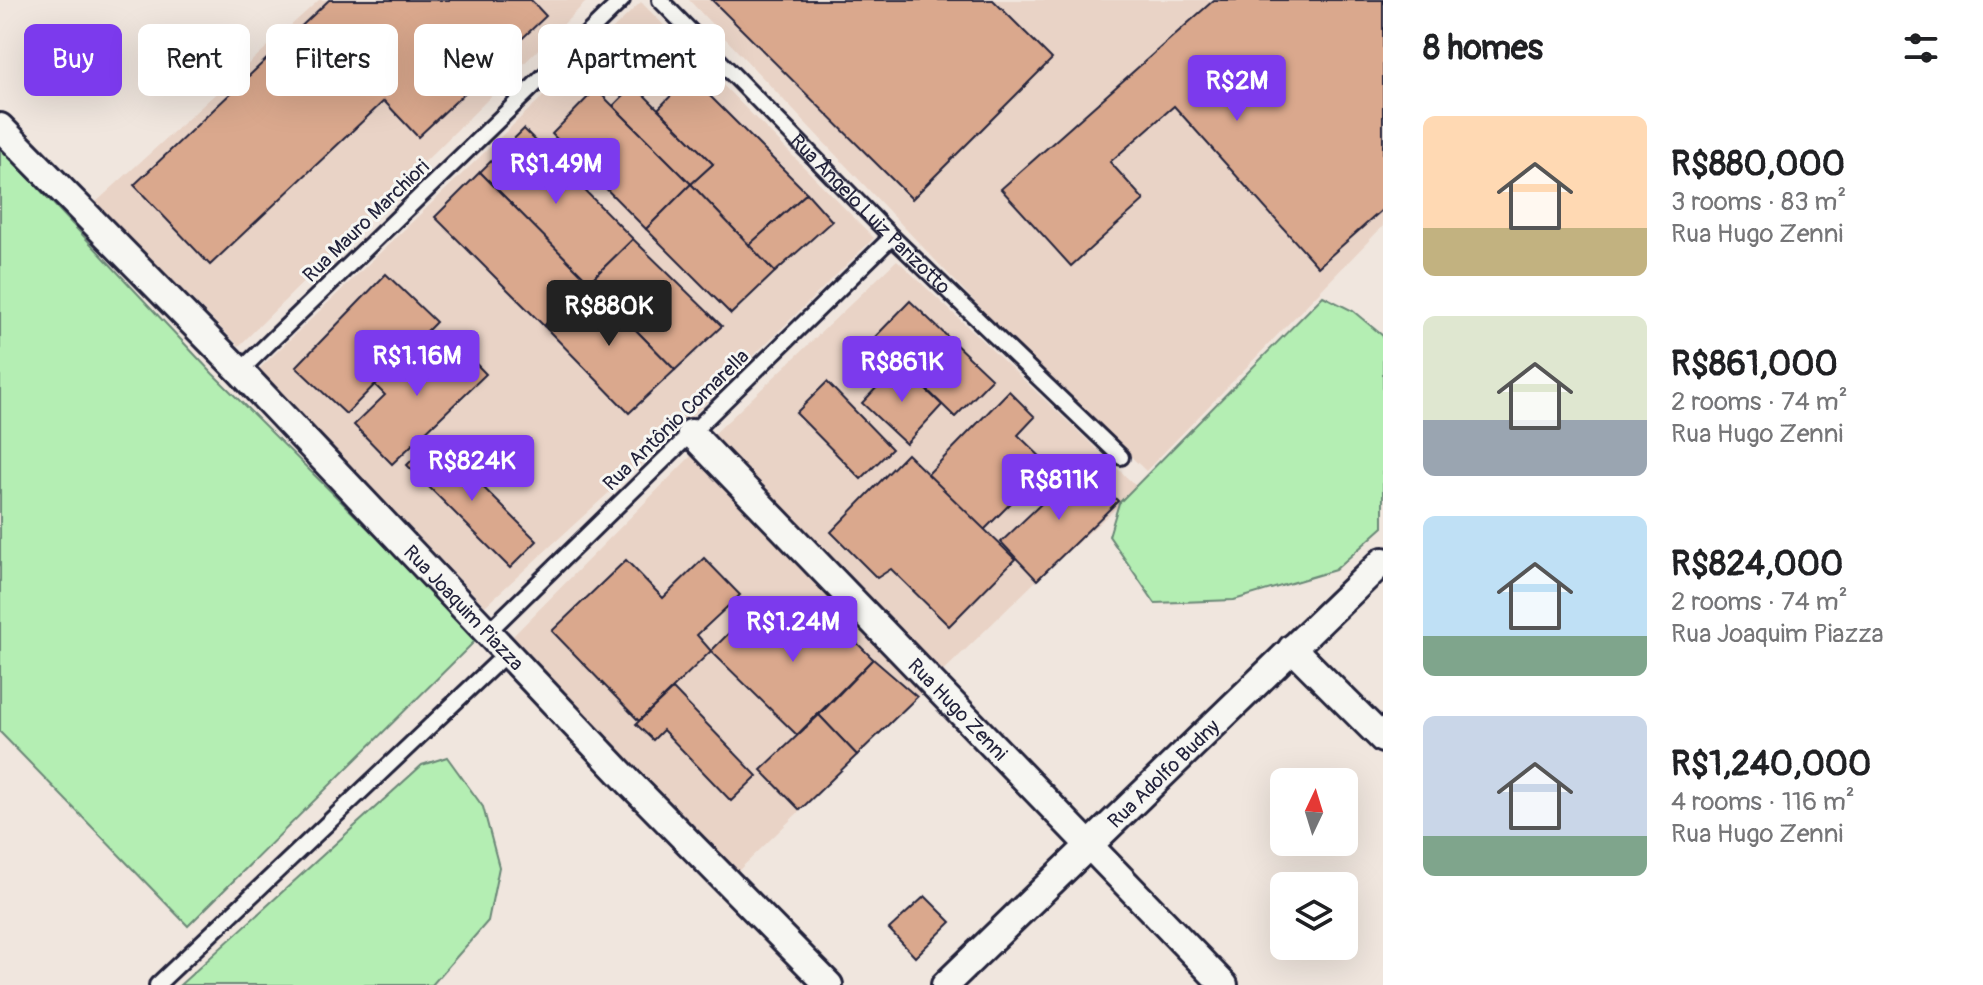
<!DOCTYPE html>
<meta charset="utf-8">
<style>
body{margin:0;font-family:Pangolin,sans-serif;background:#f6f6f6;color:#202124;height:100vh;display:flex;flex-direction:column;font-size:30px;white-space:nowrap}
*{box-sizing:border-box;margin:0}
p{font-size:26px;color:#757577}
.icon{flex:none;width:44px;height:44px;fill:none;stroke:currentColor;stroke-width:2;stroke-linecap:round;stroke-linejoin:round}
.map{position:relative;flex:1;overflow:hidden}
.side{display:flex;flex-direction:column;background:#fff;width:600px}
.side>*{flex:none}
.top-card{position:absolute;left:24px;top:24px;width:760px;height:72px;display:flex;gap:16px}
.needle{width:52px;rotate:4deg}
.controls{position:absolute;left:1270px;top:768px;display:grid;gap:16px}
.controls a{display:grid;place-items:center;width:88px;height:88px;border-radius:12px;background:#fff;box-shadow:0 8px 32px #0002;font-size:40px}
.price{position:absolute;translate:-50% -68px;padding:0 18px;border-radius:8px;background:#7c3aed;color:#fff;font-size:26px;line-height:52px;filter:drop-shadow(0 2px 4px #0008)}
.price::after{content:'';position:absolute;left:50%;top:48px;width:24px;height:18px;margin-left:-12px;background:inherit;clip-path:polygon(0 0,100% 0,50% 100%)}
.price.selected{background:#222;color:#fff}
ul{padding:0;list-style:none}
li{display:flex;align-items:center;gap:24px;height:200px;padding:0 40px}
li span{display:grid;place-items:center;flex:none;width:224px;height:160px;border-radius:12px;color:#555}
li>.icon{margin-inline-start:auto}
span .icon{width:96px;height:96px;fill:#fffc;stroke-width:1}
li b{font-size:34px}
h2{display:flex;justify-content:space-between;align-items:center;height:96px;padding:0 40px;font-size:34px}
.pill{padding:0 28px;border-radius:12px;background:#fff;box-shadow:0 8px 32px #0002;font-size:28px;line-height:72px}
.pill.selected{background:#7c3aed;color:#fff}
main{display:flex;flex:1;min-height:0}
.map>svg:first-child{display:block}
.built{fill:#e9d3c6}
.green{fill:#b4eeb3;stroke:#6b8877;stroke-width:2}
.building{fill:#daa88d;stroke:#22223b;stroke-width:2}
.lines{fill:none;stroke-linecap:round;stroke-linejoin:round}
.service-casing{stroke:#22223b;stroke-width:20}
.minor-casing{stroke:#22223b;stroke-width:32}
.service{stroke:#f6f6f2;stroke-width:14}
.minor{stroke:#f6f6f2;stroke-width:26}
.labels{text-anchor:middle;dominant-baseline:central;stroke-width:6;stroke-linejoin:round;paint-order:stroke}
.street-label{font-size:20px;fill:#22223b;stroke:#f6f6f2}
</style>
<main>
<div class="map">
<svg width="1383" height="985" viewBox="0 0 1383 985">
<rect width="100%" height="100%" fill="#f0e6de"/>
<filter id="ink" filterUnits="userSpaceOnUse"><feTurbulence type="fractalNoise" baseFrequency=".0125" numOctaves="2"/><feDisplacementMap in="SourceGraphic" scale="16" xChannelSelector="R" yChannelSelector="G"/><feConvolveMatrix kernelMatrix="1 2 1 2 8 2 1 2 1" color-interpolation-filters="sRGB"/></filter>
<g filter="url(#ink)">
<g class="built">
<polygon points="319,0 588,0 239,346 95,203"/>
<polygon points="689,0 1383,0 1383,226 1146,471 1026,356"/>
<polygon points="641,2 874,238 684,424 485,606 259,369"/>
<polygon points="897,260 1138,488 1037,580 735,874 513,636 687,460"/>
</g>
<g class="green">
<polygon points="0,147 213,374 478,638 188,926 0,732"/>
<polygon points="1323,296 1353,311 1383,336 1383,527 1335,570 1234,600 1155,603 1109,536 1119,503"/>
<polygon points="447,757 483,807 499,867 488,921 432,985 180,985 422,765"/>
</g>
<g class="building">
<polygon points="329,0 531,0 546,16 418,137 384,101 210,265 134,185"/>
<polygon points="712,0 993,0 1052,59 912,199"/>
<polygon points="1214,0 1383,0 1383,209 1318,267 1174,106 1110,162 1144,200 1071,266 1001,189"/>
<polygon points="690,76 807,193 749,245 691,184 713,164 658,109"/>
<polygon points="634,85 713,164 691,184 613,106"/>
<polygon points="596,89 691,184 646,229 552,134"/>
<polygon points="524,129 633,239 589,282 480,172"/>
<polygon points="480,172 589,282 544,326 435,217"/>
<polygon points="691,184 775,272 731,314 646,229"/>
<polygon points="807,193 832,221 775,272 749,245"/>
<polygon points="633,239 722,326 675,370 589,282"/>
<polygon points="386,274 436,322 346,414 296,367"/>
<polygon points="589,282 675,370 629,413 544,326"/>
<polygon points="910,301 992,379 955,417 874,338"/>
<polygon points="452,339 486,374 392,464 354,425 385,395 375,385 409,350 425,366"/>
<polygon points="899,364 942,405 906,444 862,403"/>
<polygon points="827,382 892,449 861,479 796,413"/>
<polygon points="1009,391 1035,417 1018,435 1049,465 984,530 927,475"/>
<polygon points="434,438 537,541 510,568 407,465"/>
<polygon points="907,454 1015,559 949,626 891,569 877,578 831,532"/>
<polygon points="1082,465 1118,501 1037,580 1001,542"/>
<polygon points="704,558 740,595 697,635 711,651 639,721 552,631 626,560 663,598"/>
<polygon points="819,605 873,659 797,735 711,651 754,608 785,639"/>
<polygon points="873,659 917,697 857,755 819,715"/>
<polygon points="673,689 757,776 731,801 663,730 653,740 636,724"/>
<polygon points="819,715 857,755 800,810 761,770"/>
<polygon points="925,896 951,922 915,957 889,929"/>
</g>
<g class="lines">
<g class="service-casing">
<g id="service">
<path id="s1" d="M660,0L892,237L1121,457"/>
<polyline points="240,371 622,0"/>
<polyline points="489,631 892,237"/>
<polyline points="157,985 507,653"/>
</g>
</g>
<g class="minor-casing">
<g id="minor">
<path id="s2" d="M0,127L240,371L630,783L829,985"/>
<path id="s3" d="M691,433L1224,985"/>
<polyline points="1292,648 1383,739"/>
<path id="s4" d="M945,985L1383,561"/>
</g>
</g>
<use href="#service" class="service"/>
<use href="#minor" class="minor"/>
</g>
</g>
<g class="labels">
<g class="street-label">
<text stroke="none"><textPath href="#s1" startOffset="300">Rua Ângelo Luiz Parizotto</textPath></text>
<text transform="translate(366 221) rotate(-44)">Rua Mauro Marchiori</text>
<text transform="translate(676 420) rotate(-44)">Rua Antônio Comarella</text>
<text stroke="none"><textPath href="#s2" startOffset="668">Rua Joaquim Piazza</textPath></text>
<text stroke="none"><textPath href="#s3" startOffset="384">Rua Hugo Zenni</textPath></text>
<text stroke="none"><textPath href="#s4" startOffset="304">Rua Adolfo Budny</textPath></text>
</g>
</g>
</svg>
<div class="controls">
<a><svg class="needle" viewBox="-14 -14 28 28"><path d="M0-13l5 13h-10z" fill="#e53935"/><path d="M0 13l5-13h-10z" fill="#757577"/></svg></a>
<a><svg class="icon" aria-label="layers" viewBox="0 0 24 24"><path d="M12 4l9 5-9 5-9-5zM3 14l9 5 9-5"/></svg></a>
</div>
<b class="price" style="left:1237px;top:123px">R$2M</b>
<b class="price" style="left:556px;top:206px">R$1.49M</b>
<b class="price selected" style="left:609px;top:348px">R$880K</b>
<b class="price" style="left:417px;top:398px">R$1.16M</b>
<b class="price" style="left:902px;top:404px">R$861K</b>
<b class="price" style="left:472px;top:503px">R$824K</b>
<b class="price" style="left:1059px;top:522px">R$811K</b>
<b class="price" style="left:793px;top:664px">R$1.24M</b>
<div class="top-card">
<a class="pill selected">Buy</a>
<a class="pill">Rent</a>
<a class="pill">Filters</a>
<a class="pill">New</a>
<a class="pill">Apartment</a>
</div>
</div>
<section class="side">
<h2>8 homes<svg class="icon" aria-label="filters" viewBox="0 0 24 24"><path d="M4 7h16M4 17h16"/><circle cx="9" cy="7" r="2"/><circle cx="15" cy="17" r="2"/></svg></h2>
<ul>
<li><span style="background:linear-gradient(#ffd9b3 70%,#c2b280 0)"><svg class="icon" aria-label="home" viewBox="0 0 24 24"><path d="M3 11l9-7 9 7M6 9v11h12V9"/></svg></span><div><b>R$880,000</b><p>3 rooms · 83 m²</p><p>Rua Hugo Zenni</p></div></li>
<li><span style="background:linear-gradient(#dfe7d0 65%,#9aa5b1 0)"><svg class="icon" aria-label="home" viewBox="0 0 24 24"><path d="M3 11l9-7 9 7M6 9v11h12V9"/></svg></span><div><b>R$861,000</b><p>2 rooms · 74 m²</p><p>Rua Hugo Zenni</p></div></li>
<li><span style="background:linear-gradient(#bfe0f5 75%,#7fa58c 0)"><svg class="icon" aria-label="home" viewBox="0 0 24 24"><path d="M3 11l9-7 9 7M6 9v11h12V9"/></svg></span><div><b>R$824,000</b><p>2 rooms · 74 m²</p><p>Rua Joaquim Piazza</p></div></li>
<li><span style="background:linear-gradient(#c9d6e8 75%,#7fa58c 0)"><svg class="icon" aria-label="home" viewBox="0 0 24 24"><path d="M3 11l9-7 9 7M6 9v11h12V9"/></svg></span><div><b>R$1,240,000</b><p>4 rooms · 116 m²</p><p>Rua Hugo Zenni</p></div></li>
</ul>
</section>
</main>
